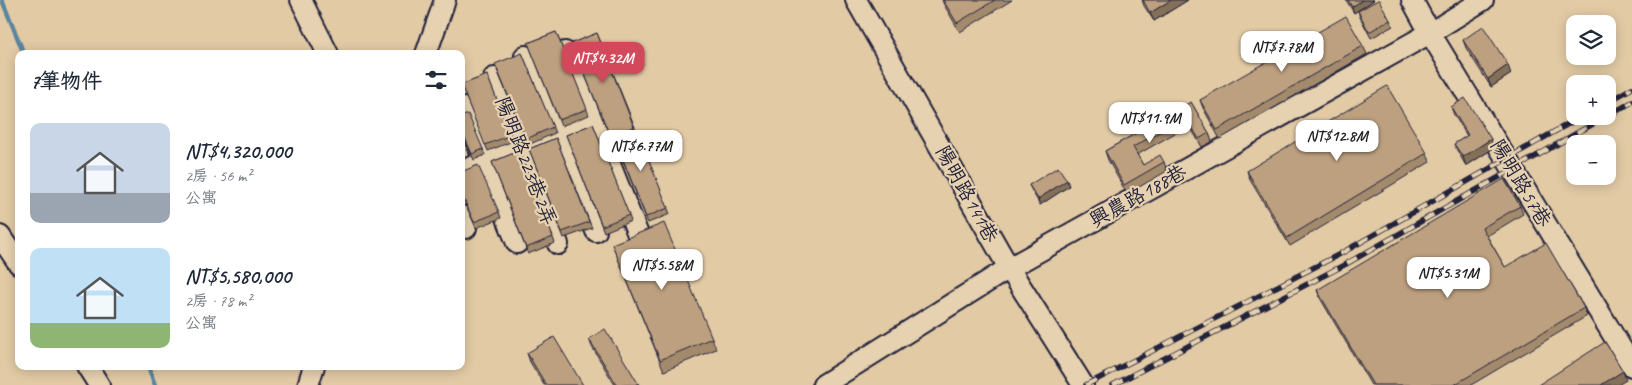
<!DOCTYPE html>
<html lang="zh-TW">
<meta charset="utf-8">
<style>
body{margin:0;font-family:Caveat,"LXGW WenKai TC",sans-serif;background:#f2f2f3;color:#1f2937;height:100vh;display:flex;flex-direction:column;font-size:19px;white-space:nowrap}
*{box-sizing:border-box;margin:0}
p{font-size:16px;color:#747a83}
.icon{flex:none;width:28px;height:28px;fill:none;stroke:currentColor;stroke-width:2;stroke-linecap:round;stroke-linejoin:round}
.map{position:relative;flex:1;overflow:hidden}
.panel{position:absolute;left:15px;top:50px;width:450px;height:320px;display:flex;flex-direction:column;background:#fff;border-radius:10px;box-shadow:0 2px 12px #0003}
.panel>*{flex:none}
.tools{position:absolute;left:1566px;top:15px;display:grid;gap:10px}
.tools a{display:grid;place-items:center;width:50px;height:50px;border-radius:10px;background:#fff;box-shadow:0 2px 12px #0003;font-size:25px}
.price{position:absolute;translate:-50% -42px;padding:0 11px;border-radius:10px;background:#fff;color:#222;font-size:16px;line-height:32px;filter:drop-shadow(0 1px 2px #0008)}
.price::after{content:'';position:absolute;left:50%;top:30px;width:15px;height:11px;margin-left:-8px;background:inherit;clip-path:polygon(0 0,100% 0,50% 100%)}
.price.selected{background:#d1495b;color:#fff}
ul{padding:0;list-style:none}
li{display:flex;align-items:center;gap:15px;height:125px;padding:0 15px}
li span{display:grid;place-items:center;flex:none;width:140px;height:100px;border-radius:10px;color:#555}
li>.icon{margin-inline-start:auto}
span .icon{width:60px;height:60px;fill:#fffc;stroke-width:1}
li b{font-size:21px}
h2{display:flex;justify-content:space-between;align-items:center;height:60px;padding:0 15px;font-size:21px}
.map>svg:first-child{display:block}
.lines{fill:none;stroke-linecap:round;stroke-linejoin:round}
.stream{stroke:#5a859f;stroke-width:4.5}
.minor-casing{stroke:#22223b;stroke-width:24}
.minor{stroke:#e6d1b0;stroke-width:20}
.rail-casing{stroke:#22223b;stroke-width:5.5}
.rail{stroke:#e6d1b0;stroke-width:4;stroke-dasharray:11;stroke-linecap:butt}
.wall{fill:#a38a6d;stroke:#22223b}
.shaded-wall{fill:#847059;stroke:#22223b}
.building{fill:#bda07f;stroke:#22223b}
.labels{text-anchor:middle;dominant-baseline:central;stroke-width:4.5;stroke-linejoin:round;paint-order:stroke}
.street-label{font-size:20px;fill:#22223b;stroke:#e6d1b0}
</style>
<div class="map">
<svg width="1632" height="385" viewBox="0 0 1632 385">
<rect width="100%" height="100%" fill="#e2caa5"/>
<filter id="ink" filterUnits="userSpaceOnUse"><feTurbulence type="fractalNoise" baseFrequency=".02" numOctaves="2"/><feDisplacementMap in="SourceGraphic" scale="10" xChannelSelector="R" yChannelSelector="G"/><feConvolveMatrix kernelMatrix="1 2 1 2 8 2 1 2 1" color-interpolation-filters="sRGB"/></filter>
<g filter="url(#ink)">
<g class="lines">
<g class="stream">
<polyline points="2,0 24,54"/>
<polyline points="148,366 155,385"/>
</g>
<g class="minor-casing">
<g id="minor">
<polyline points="301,0 328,54"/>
<polyline points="856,0 1009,268 1083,385"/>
<polyline points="1412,0 1430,33 1632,366"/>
<polyline points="565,52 639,237"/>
<polyline points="426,54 445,0"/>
<polyline points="525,56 559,135 596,231"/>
<polyline points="494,78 558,244"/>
<polyline points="463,108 517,243"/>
<polyline points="461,171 593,122"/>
<polyline points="461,216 466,228"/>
<polyline points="0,236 19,264"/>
<polyline points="87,366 99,385"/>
<polyline points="308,385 314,366"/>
<polyline points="823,385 1009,268 1430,33 1483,0"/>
</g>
</g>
<use href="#minor" class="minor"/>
<g class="rail-casing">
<g id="rail">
<polyline points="1608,102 1632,88"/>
<polyline points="1608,116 1632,102"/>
<polyline points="1086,385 1340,254 1582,116"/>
<polyline points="1113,385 1346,264 1607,116"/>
</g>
</g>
<use href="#rail" class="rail"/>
</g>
<g class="wall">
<polygon points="942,0 1012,0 960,32 944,5"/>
<polygon points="1142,0 1188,0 1154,21 1144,6"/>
<polygon points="1346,0 1374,0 1354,13"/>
<polygon points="1358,11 1390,20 1393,26 1371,38 1360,17"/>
<polygon points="556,32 589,115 561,126 528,43"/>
<polygon points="597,33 670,214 648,223 615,141 612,142 572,43"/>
<polygon points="1463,40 1511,74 1491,87 1466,48"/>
<polygon points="1363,46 1367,54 1220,139 1203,108 1200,100"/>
<polygon points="522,53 555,133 528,145 497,70"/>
<polygon points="487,75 513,141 488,151 461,85"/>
<polygon points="1191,102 1209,133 1212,142 1202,147 1189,125 1137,155 1143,165 1164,162 1167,171 1127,194 1108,160 1105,151"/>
<polygon points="1451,107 1494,148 1466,166 1458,152 1454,144 1467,136 1454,115"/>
<polygon points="461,117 483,149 485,155 474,160 461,130"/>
<polygon points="593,124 631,221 604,232 566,135"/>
<polygon points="556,138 592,228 564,238 529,149"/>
<polygon points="519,151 555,243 528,254 492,162"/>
<polygon points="1427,153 1430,162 1290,246 1250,180 1247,171"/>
<polygon points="461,172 499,212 501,218 476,228 461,194"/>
<polygon points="1029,185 1069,186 1040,205 1032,191"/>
<polygon points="1520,206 1523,214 1487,236 1505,267 1584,308 1587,316 1471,385 1371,385 1320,298 1317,290"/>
<polygon points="612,244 712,338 716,349 664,371"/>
<polygon points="589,339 638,383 639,385 615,385 592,347"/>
<polygon points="527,353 583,385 544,385 530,362"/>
</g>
<g class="shaded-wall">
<polygon points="1171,0 1188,0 1154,21 1150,13"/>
<polygon points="1362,0 1374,0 1354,13 1352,7"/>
<polygon points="1508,65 1511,74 1491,87 1488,79"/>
<polygon points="1491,139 1494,148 1466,166 1463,157"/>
<polygon points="1067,180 1069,186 1040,205 1038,199"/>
<polygon points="1623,371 1626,380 1618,385 1601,385"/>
</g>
<g class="building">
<polygon points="943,0 995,0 957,23"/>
<polygon points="1143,0 1171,0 1150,13"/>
<polygon points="1348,0 1362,0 1352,7"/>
<polygon points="1378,0 1379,0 1390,20 1369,32 1358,11"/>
<polygon points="1346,16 1363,46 1217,130 1200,100"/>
<polygon points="1483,26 1508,65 1488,79 1463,40"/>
<polygon points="556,32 587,109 559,120 528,43"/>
<polygon points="597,33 634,127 610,136 572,43"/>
<polygon points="522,53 553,127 526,139 495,64"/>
<polygon points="487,75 511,135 485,145 461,85"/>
<polygon points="1387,86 1427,153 1287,238 1247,171"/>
<polygon points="1465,98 1491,139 1463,157 1454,144 1468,135 1451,107"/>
<polygon points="1191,102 1209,133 1199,139 1186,117 1133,147 1143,165 1160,155 1164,162 1124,185 1105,151"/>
<polygon points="468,114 483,149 472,154 461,129 461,117"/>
<polygon points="593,124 629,215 602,226 566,135"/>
<polygon points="636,128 668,208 646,217 614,137"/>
<polygon points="556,138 589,222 562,232 529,149"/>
<polygon points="519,151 553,237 526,248 492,162"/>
<polygon points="478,165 499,212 474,222 461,193 461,172"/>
<polygon points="1058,167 1067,180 1038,199 1029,185"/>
<polygon points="1504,179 1520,206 1482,228 1505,267 1546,243 1584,308 1454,385 1373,385 1317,290"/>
<polygon points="664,223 712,338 660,360 612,244"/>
<polygon points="605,329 638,383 635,385 617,385 589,339"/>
<polygon points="554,337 583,385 546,385 527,353"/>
<polygon points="1605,342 1623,371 1601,385 1538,385"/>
</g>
</g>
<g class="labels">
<g class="street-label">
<text transform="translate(526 161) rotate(69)">陽明路223巷2弄</text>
<text transform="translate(1521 183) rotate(59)">陽明路57巷</text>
<text transform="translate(967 194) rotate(61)">陽明路141巷</text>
<text transform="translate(1138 196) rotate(-29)">興農路188巷</text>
</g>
</g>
</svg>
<div class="tools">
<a><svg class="icon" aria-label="layers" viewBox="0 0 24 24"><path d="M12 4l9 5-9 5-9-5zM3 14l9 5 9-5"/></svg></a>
<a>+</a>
<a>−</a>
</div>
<b class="price" style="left:1282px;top:73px">NT$7.78M</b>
<b class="price selected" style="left:603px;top:84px">NT$4.32M</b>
<b class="price" style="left:1150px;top:144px">NT$11.9M</b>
<b class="price" style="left:1337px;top:162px">NT$12.8M</b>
<b class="price" style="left:641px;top:172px">NT$6.77M</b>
<b class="price" style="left:662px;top:291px">NT$5.58M</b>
<b class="price" style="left:1448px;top:299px">NT$5.31M</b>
<section class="panel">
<h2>7筆物件<svg class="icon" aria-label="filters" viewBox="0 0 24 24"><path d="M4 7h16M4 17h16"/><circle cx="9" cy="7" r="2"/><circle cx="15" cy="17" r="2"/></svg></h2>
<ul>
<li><span style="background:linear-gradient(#c9d6e8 70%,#9aa5b1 0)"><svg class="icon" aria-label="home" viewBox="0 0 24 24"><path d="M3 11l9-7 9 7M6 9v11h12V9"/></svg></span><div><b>NT$4,320,000</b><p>2房 · 56 m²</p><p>公寓</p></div></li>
<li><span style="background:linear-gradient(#bfe0f5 75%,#8fb573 0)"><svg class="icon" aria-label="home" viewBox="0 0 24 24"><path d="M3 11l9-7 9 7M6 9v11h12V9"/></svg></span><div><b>NT$5,580,000</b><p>2房 · 78 m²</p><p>公寓</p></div></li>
</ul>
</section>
</div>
